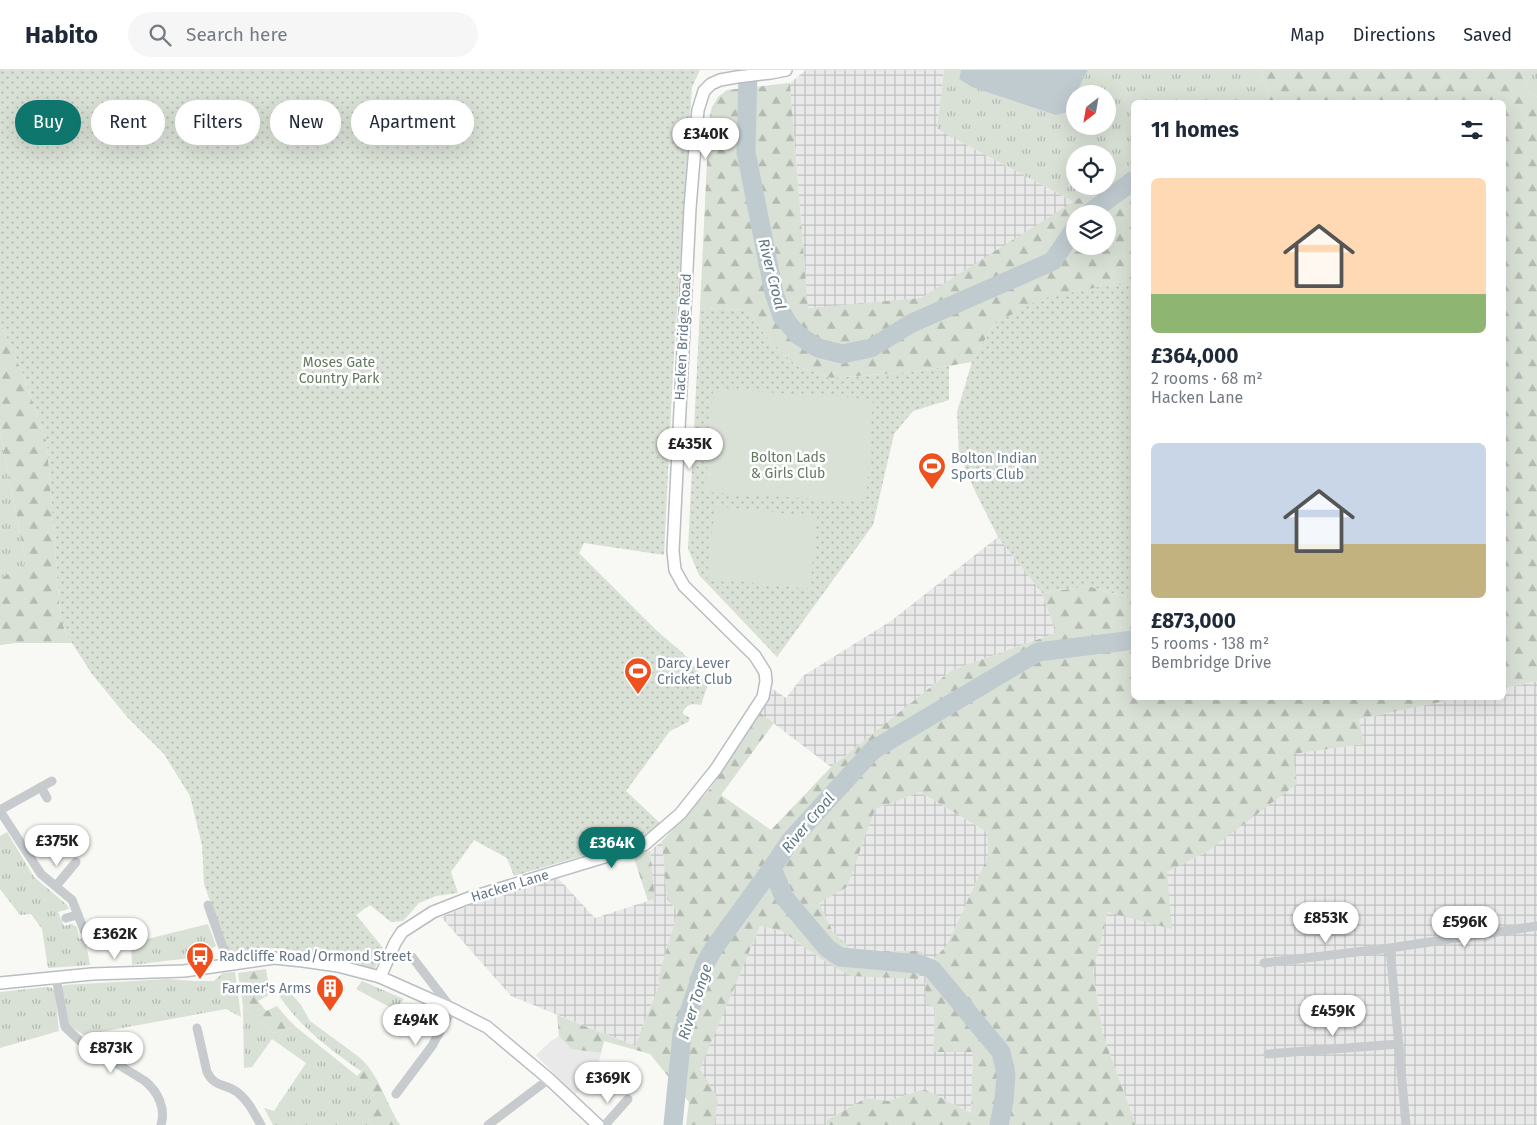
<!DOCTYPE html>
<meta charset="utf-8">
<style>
body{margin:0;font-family:"Fira Sans",sans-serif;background:#f6f6f7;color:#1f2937;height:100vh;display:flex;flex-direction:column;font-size:19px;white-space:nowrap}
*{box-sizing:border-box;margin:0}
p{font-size:16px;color:#747a83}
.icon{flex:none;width:28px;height:28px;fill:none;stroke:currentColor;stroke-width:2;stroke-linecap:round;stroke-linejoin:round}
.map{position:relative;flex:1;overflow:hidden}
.panel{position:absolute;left:1131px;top:30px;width:375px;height:600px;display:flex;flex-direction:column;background:#fff;border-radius:8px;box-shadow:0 5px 20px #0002}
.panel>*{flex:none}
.hud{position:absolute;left:15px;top:30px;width:475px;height:45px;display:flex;gap:10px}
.needle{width:32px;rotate:211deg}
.tools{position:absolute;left:1066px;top:15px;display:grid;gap:10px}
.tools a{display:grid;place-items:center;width:50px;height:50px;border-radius:50%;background:#fff;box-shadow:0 5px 20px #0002;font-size:25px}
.price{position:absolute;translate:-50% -42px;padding:0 11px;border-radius:18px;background:#fff;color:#222;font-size:16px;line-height:32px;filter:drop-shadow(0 1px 2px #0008)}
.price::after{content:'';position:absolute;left:50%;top:30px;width:15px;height:11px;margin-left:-8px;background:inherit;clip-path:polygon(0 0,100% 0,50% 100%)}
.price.selected{background:#0f766e;color:#fff}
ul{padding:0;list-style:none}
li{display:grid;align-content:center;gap:10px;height:265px;padding:0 20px}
li span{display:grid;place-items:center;height:155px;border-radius:8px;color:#555}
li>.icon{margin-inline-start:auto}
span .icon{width:90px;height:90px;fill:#fffc;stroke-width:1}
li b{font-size:21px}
h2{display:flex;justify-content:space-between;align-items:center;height:60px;padding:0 20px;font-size:21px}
.pill{padding:0 18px;border-radius:22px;background:#fff;box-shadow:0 5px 20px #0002;font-size:18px;line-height:45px}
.pill.selected{background:#0f766e;color:#fff}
header{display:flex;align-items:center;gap:30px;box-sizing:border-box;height:70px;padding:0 25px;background:#fff;border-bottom:1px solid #e0e1e3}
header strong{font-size:24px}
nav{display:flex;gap:28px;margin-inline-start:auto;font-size:18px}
.search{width:350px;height:45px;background:#f6f6f7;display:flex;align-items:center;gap:12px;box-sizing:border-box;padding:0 18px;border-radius:28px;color:#747a83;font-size:19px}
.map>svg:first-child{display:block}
.built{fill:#e8e9e8}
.industrial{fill:url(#industrial-grid)}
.grass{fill:url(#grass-tufts)}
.forest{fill:url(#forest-firs);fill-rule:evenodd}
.park{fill:url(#park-dots)}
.garden{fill:#d9e0d5}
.water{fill:#c0cbd0}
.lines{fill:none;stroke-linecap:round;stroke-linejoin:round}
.river{stroke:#c0cbd0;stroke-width:19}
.secondary-casing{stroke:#b9bec3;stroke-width:14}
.street{stroke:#c7cbce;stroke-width:9}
.secondary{stroke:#fff;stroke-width:11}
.labels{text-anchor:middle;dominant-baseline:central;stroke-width:5;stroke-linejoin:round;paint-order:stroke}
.street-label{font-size:14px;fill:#657787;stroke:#fff}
.park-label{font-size:14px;fill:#657960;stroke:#fff}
.poi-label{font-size:14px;fill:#657787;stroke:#fff;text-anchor:start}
.water-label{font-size:15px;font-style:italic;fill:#607983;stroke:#fff}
</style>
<header>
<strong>Habito</strong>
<div class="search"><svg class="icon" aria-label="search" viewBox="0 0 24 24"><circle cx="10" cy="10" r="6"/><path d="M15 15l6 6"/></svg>Search here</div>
<nav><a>Map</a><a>Directions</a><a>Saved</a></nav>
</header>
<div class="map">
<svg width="1537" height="1055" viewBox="0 0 1537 1055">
<defs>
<pattern id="industrial-grid" width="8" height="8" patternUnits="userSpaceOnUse" patternTransform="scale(1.25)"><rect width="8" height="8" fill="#e8e9e8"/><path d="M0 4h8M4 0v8" fill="none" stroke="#c0c2c2"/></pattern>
<pattern id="grass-tufts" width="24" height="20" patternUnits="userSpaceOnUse" patternTransform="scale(1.25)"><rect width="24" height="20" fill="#d9e0d5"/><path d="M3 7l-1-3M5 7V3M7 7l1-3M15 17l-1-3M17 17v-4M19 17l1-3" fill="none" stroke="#b4bab2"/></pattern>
<pattern id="forest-firs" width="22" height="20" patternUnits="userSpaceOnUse" patternTransform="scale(1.25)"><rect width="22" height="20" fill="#d9e0d5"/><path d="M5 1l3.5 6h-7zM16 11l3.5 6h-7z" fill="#b4bab2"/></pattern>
<pattern id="park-dots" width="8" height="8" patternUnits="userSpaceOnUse" patternTransform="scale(1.25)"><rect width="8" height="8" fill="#d9e0d5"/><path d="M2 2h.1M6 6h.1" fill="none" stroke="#b4bab2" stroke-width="1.8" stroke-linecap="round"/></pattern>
</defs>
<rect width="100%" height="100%" fill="#f8f8f4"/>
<polygon class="built" points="559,966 571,979 601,983 597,1001 575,1025 536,985 551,971"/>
<g class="industrial">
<polygon points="806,0 944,0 937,59 1074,132 972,199 921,229 895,233 808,238 790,13"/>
<polygon points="998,467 1042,523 1056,563 952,600 831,697 760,643 773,619 786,628 803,606 891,551"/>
<polygon points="1537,611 1537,1055 1136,1055 1103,965 1093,902 1108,842 1166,802 1208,781 1293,684 1363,674 1359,649 1459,628 1504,628 1504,618"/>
<polygon points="920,722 987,762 988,786 947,875 933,890 935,938 933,982 973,982 971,1043 924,1019 889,1031 866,1028 827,1050 826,1055 714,1055 718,1029 699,999 760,856 782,861 821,889 922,881 853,881 833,862 819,833 862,772 874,739"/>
<polygon points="662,771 667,829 678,841 658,908 660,913 635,976 511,926 441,847 478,832 558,808 595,848 654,829 650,781"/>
</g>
<g class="grass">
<polygon points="944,0 961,0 959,9 1068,42 1075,27 1075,56 1108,56 1108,24 1076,24 1088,0 1259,0 1270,28 1251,32 1134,32 1134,92 1108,110 1108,84 1075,84 1075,116 1098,116 1074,132 937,59"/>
<polygon points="1521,0 1537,0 1537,27 1529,23"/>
<polygon points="0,362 26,493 0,509"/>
<polygon points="7,762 34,807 67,835 69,839 58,842 64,856 72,854 77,857 79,869 85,868 90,895 48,898 42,859 31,844 20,845 0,819 0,766"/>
<polygon points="208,854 216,876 198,887 132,895 131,873"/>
<polygon points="235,902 241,947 226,939 84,965 69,956 62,918 64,915 168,909 194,911 214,911 223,903"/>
<polygon points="362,911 404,929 395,940 356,919"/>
<polygon points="47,917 52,918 55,922 59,961 0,978 0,922"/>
<path d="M288,920L301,935L310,951L359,987L367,995L361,1001C330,980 299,956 278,924Z"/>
<polygon points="243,936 273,963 296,957 366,1013 374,1027 373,1034 367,1046 372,1055 273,1055 264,1038 274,1041 306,993 272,969 252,997 244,998"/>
</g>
<g class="forest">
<polygon points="1259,0 1521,0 1529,23 1537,27 1537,611 1504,618 1504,32 1251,32 1270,28"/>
<path d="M790,13L808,238L921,228L1098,116H1108V110L1134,92V215L1103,216L994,254L972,292L912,302L831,308L797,296L771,273L747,240L700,238L709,49L712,37L718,27L727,20ZM1075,144H1108V176H1075Z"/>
<polygon points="0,252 25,309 47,373 60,541 65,562 72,573 16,573 0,575 0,509 26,493 0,362"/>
<polygon points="1088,516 1134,529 1134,628 1459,628 1359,649 1364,674 1293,684 1297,714 1208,781 1167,802 1172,859 1108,842 1093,902 1103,965 1136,1055 826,1055 827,1050 866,1028 889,1031 924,1019 971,1043 973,982 933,982 935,938 926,933 925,913 933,890 947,875 988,786 987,762 920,722 875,739 847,817 819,833 833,862 853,881 922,881 925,888 918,909 851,906 821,889 782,861 760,856 700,999 718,1029 714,1055 686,1055 689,1032 650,984 604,971 601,983 571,979 559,966 557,945 635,976 660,913 658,908 678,841 667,829 662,771 710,719 760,643 774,653 721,725 771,760 831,697 952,600 1056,563 1042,523"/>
<polygon points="650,781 655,829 648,831 633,785"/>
<polygon points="266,899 270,924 258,931 266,941 277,936 287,948 296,957 273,963 243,936 238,903"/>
<path d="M367,995C382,1014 387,1035 400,1055H372L367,1046L366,1039L373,1034C375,1022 366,1013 357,1006Z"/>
</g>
<g class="park">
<path d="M0,0H700L692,17L673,301L664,485L584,473L579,483L656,560L684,584L702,605L707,617L701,635C691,633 687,634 682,643L690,648L688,652L670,661L626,721L661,754L639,769L514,806L507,788L474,770L451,802L458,823L436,826L419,833L403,851L391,852L370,835L356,845L384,879L374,900L320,884L275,878L229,884L204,814L202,775L190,726L164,684L128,648L92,604L65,562L60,541L47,373L25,309L0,252Z"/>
<polygon points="1134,215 1134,529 1088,516 1042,523 998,467 975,421 959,384 957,342 972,292 994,254 1040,229 1103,216"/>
<polygon points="700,238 747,240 771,273 797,296 831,308 912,302 949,296 949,330 913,341 894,364 873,455 777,587 699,505 688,479"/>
</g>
<g class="garden">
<polygon points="713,319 873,329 866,432 706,422"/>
<polygon points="715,436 817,447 810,519 707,508"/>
</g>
<polygon class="water" points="961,0 1088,0 1076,24 1075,24 1075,27 1068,42 1056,45 972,17 959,9"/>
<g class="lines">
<g class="river">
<polyline points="748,0 746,82 774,223 782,246 798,265 818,278 842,284 871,278 912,253 1053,191 1075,158"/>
<polyline points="1088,144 1134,110"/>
<polyline points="772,798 784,827 827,878 840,887 919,894 932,899 1001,982 1006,1004 1004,1031 999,1055"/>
<polyline points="673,1055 682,964 705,894 714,878 772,798 790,771 873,680 1038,582 1134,570"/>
</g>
<g class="secondary-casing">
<g id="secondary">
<polyline points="380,907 395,873 402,862 433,842 466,829 644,775 680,744 716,699 763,627 766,611 765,602 755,586 684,516 675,500 673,481 690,138 698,40 704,21 711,14 720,10 737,7 771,3 786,0"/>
<polyline points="0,913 92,904 184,901 274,888 303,891 338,896 380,907 452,939 487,957 549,1009 598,1055"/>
</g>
</g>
<g class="street">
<polyline points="41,717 47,728"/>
<polyline points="0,740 52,711"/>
<polyline points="0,741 41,804 72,830 84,860"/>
<polyline points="56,816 76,792"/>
<polyline points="208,835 229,895"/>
<polyline points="66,848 77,845"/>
<polyline points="1390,878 1406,1055"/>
<polyline points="1264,893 1390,878 1537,856"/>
<path d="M56,907L65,957L80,971L145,1011C158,1022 166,1038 161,1055"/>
<path d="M197,958L207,1002C215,1018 225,1013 237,1022C248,1030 254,1043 261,1055"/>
<polyline points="1268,984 1399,974"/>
<polyline points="396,1024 432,976 452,939 412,887"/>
<polyline points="488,1055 549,1009"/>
<polyline points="605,1055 628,1029"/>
</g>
<use href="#secondary" class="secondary"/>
</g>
<defs>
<g id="stadium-pin" transform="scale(1.4375)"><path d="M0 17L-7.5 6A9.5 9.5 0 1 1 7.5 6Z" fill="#ee511e" stroke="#fff"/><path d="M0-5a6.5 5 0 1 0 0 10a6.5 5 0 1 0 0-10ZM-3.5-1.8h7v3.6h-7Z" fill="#fff"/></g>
<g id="bus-pin" transform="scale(1.4375)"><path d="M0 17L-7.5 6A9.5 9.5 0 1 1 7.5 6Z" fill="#ee511e" stroke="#fff"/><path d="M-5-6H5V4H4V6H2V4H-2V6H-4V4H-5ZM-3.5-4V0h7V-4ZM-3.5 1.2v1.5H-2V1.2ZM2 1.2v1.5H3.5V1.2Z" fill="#fff"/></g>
<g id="building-pin" transform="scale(1.4375)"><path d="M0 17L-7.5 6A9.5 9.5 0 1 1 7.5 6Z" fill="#ee511e" stroke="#fff"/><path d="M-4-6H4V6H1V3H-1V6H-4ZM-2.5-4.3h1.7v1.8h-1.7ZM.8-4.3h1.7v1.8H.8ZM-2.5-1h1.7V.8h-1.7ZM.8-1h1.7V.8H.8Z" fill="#fff"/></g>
</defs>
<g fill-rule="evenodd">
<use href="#stadium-pin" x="932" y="396"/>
<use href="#stadium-pin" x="638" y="601"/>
<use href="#bus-pin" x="200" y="886"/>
<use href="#building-pin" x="330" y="918"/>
</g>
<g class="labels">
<g class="street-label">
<text transform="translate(683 267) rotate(-87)">Hacken Bridge Road</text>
<text transform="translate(510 816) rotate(-17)">Hacken Lane</text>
</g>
<g class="park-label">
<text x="339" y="292">Moses Gate<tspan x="339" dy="16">Country Park</tspan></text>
<text x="788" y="387">Bolton Lads<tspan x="788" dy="16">&amp; Girls Club</tspan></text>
</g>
<g class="poi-label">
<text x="951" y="388">Bolton Indian<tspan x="951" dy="16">Sports Club</tspan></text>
<text x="657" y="593">Darcy Lever<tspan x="657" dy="16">Cricket Club</tspan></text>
<text x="219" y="886">Radcliffe Road/Ormond Street</text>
<text x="311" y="918" text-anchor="end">Farmer's Arms</text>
</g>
<g class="water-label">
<text transform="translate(772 204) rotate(76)">River Croal</text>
<text transform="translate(808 753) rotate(-50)">River Croal</text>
<text transform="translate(695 932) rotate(-72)">River Tonge</text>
</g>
</g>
</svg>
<div class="tools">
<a><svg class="needle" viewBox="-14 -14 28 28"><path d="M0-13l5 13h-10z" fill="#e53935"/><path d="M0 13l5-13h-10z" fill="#747a83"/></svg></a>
<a><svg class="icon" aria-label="locate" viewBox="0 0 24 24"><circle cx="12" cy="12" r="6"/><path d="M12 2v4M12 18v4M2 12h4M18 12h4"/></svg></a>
<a><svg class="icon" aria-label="layers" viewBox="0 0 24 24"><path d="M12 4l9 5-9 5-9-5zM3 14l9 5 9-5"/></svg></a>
</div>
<b class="price" style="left:706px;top:90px">£340K</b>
<b class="price" style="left:690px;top:400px">£435K</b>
<b class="price" style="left:57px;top:797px">£375K</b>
<b class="price selected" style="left:612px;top:799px">£364K</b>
<b class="price" style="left:1326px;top:874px">£853K</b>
<b class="price" style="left:1465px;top:878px">£596K</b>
<b class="price" style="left:115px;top:890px">£362K</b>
<b class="price" style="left:1333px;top:967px">£459K</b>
<b class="price" style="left:416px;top:976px">£494K</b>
<b class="price" style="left:111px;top:1004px">£873K</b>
<b class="price" style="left:608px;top:1034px">£369K</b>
<div class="hud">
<a class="pill selected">Buy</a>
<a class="pill">Rent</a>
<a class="pill">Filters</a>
<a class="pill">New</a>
<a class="pill">Apartment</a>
</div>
<section class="panel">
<h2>11 homes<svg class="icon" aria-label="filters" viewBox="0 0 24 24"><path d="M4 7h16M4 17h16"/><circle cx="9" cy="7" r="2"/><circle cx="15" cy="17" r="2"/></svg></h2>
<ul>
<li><span style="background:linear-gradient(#ffd9b3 75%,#8fb573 0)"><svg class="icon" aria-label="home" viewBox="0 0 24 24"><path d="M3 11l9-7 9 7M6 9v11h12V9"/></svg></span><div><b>£364,000</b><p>2 rooms · 68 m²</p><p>Hacken Lane</p></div></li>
<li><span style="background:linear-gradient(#c9d6e8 65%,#c2b280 0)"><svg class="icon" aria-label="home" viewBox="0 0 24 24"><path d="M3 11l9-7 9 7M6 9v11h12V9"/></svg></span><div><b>£873,000</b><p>5 rooms · 138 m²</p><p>Bembridge Drive</p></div></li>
</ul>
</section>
</div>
